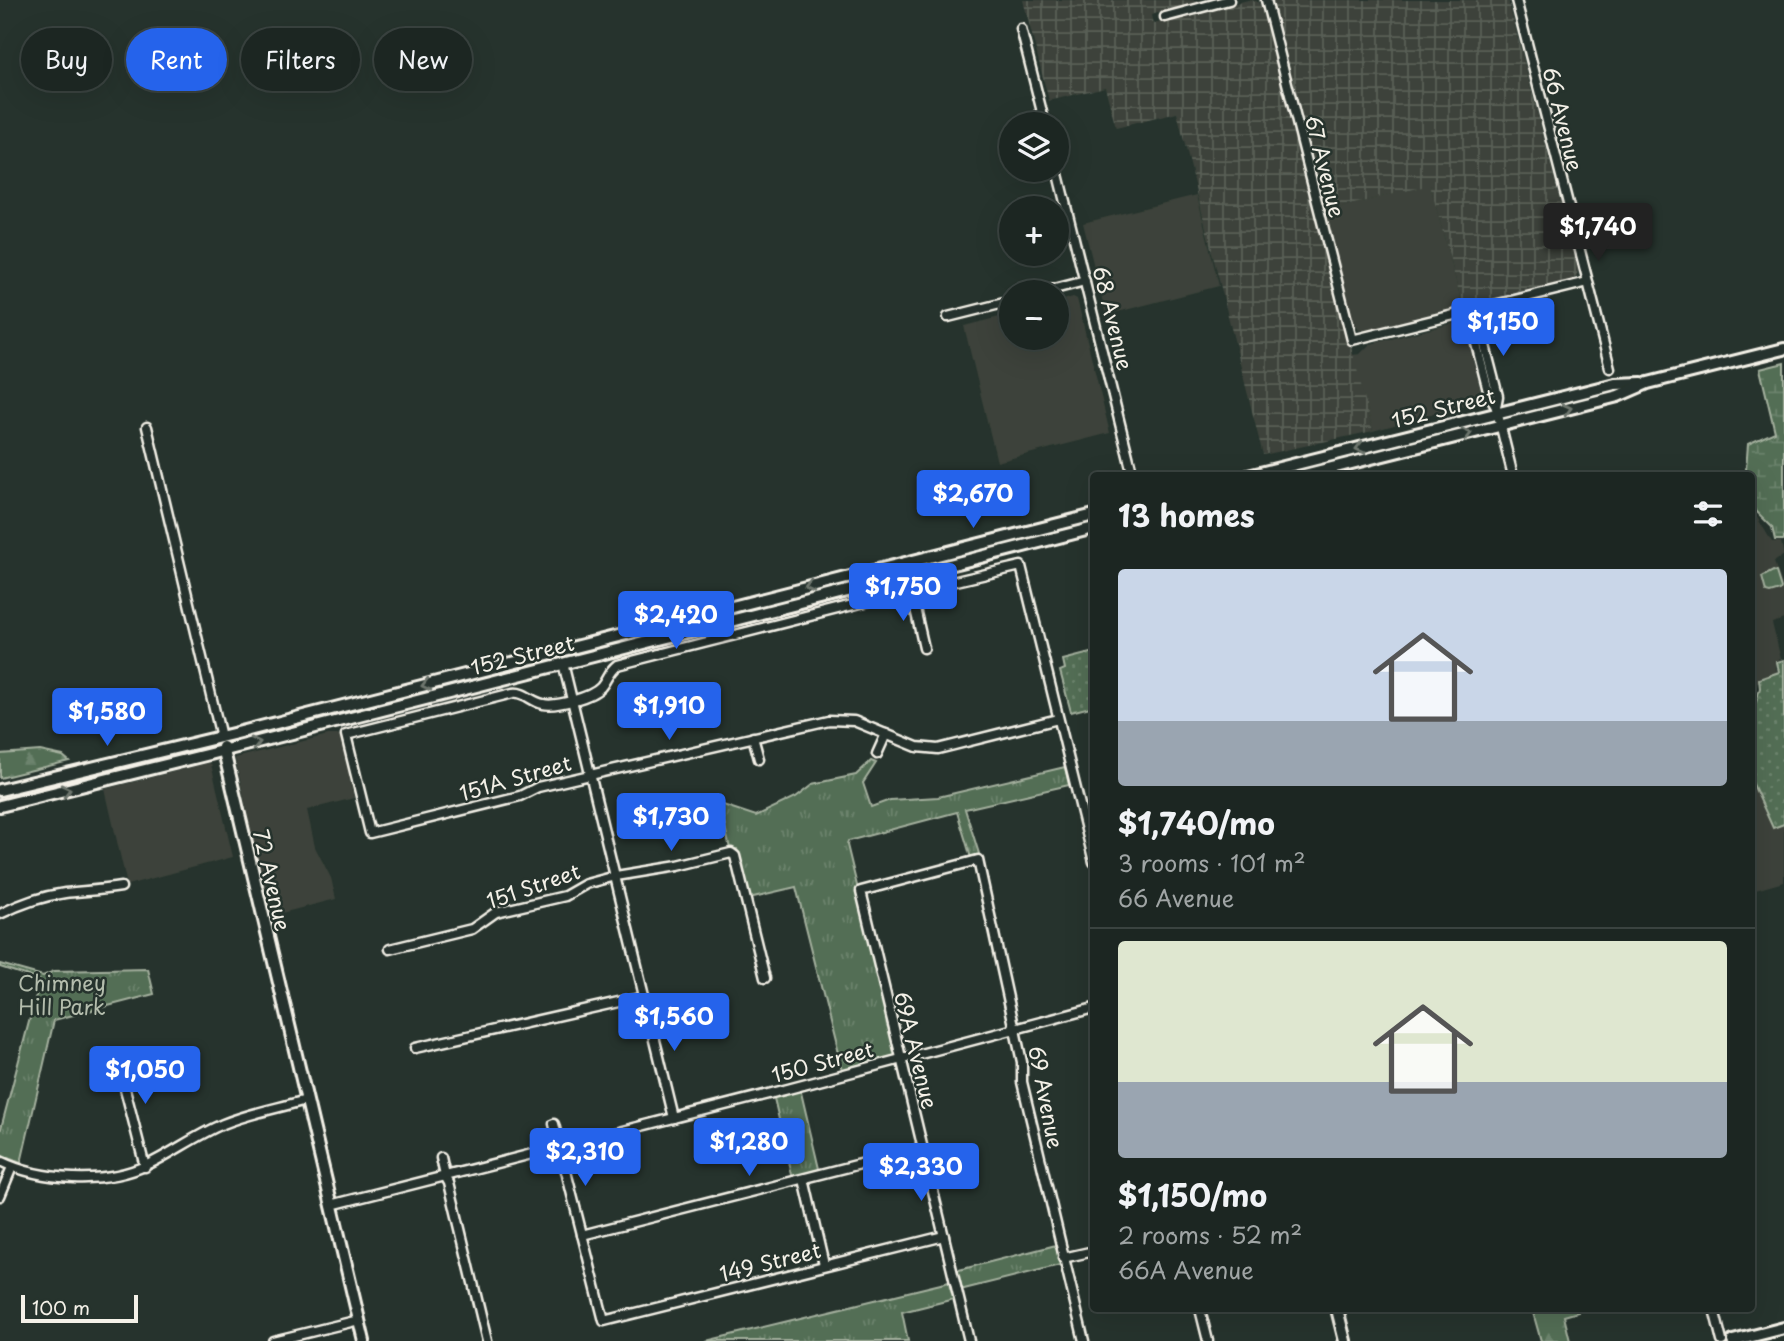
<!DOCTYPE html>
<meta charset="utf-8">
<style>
body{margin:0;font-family:"Playpen Sans",sans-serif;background:#252e2a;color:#f1f3f6;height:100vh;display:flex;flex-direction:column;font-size:26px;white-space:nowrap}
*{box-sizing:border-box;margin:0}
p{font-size:23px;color:#a0a5a5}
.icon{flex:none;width:38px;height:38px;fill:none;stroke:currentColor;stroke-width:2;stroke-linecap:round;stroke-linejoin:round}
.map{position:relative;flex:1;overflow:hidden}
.details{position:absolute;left:1090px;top:472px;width:665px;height:840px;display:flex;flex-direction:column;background:#1c2622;border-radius:7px;box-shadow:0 7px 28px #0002,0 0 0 2px #3a4340}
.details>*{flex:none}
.top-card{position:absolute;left:21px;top:28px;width:665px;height:63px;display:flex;gap:14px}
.buttons{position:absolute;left:999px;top:112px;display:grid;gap:14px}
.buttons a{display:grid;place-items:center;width:70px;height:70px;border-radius:50%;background:#1c2622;box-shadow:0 7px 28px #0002,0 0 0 2px #3a4340;font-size:35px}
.scale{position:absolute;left:21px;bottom:18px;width:117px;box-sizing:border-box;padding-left:7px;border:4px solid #f4f1e8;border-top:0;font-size:19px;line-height:24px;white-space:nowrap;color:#f4f1e8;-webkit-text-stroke:5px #26332d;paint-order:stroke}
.price{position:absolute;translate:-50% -60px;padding:0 16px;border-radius:7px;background:#2563eb;color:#fff;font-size:23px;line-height:46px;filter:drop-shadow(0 2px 4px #0008)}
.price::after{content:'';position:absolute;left:50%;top:42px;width:21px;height:16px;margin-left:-10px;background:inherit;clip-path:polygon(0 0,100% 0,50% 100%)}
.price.active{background:#222;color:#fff}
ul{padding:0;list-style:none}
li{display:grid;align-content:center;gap:14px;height:371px;padding:0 28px}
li+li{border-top:2px solid #3a4340}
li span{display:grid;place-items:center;height:217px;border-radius:7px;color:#555}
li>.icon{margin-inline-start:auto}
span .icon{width:126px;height:126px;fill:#fffc;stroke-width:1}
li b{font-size:30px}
h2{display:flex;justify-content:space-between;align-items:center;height:84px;padding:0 28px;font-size:30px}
.tag{padding:0 24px;border-radius:32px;background:#1c2622;box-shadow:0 7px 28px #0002,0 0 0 2px #3a4340;font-size:24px;line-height:63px}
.tag.active{background:#2563eb;color:#fff}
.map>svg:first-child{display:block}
.built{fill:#3c433a}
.industrial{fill:url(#industrial-grid)}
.grass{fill:url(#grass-dots);stroke:#a4b09e;stroke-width:2}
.forest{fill:url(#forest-firs);stroke:#a4b09e;stroke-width:2}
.wetland{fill:url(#wetland-marsh);stroke:#a4b09e;stroke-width:2}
.park{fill:url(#park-tufts);stroke:#a4b09e;stroke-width:2}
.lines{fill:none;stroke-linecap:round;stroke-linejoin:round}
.street-casing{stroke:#f4f1e8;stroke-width:13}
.secondary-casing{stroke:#f4f1e8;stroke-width:16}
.street{stroke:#26332d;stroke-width:8}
.secondary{stroke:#26332d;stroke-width:10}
.oneway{stroke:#6e766e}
.labels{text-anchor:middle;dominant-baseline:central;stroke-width:5;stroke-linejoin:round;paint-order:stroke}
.street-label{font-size:21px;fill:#f4f1e8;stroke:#26332d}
.park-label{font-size:21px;fill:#b4bdad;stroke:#26332d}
</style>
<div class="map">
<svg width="1784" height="1341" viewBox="0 0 1784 1341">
<defs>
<pattern id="industrial-grid" width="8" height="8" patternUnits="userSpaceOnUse" patternTransform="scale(1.75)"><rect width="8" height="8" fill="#3c433a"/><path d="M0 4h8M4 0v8" fill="none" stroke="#595f56"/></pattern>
<pattern id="grass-dots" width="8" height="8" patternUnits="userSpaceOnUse" patternTransform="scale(1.75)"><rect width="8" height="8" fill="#536e55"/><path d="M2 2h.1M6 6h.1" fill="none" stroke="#6c836d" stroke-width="1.8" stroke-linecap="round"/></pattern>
<pattern id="forest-firs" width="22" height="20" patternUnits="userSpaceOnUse" patternTransform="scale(1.75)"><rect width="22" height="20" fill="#536e55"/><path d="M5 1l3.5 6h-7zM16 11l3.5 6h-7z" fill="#6c836d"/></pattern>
<pattern id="wetland-marsh" width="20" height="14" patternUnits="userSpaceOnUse" patternTransform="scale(1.75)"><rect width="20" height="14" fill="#536e55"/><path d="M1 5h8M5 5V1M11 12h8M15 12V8" fill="none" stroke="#6c836d"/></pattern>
<pattern id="park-tufts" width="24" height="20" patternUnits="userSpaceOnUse" patternTransform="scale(1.75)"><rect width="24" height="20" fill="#536e55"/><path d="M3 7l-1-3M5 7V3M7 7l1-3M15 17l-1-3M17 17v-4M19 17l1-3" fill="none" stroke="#6c836d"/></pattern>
</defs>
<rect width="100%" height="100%" fill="#26332d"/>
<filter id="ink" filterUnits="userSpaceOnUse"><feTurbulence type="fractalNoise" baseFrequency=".0143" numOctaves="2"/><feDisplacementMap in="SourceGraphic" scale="14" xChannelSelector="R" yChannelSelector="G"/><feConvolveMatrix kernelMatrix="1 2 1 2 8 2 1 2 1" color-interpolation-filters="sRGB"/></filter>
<g filter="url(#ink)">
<g class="built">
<polygon points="1430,184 1463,307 1365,331 1359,330 1354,324 1326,211"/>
<polygon points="1197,195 1219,286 1106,315 1083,223"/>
<polygon points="1073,297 1077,299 1110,433 997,462 964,326 1011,314 1012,338 1057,338 1057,302"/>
<polygon points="1454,323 1461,324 1466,331 1483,400 1373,431 1352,355 1360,354 1370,344"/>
<polygon points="1752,509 1772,542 1781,542 1784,555 1774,562 1784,590 1784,619 1772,623 1781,659 1775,661 1777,672 1759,678 1752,698"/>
<polygon points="328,735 342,735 354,798 307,810 315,847 331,878 336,899 270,916 235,758"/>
<polygon points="1752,754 1784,811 1784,882 1752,891"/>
<polygon points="208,763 211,764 233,857 127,885 105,789"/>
</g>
<g class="industrial">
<polygon points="1023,0 1205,0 1151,15 1153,24 1248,0 1256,1 1259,3 1262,8 1314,216 1318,219 1373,431 1263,455 1177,113 1116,128 1105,87 1049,101"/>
<polygon points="1273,0 1508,0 1578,269 1577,276 1571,280 1463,307 1430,185 1326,211"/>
</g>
<g class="grass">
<polygon points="1094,652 1094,706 1071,712 1060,671 1065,669 1063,660"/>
<polygon points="1784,660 1784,824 1773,828 1752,782 1752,704 1756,702 1760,688 1759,679 1779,672 1777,662"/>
</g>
<g class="forest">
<polygon points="40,751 63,756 69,761 0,778 0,754"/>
<polygon points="1532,1309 1578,1309 1578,1312 1564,1316 1570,1341 1541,1341"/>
</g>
<polygon class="wetland" points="1784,363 1784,540 1775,540 1772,527 1752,507 1752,476 1737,476 1746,470 1748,444 1775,432 1760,369"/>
<g class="park">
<polygon points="1773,571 1776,572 1781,588 1780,590 1770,593 1766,592 1762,577"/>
<polygon points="871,761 876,763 863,783 871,807 890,800 938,797 1065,767 1069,785 965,809 980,857 971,858 957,812 848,841 847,845 899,1057 842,1070 796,887 749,898 737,849 730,849 720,804 756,816 796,797 813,784 856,775"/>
<polygon points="0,964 43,976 54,971 148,969 154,994 54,1020 21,1163 0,1155 0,1132 40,980 0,967"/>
<polygon points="800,1088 820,1173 793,1179 773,1094"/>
<polygon points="1056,1245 1060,1265 960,1290 955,1271"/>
<polygon points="949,1282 954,1299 902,1312 908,1341 706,1341"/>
</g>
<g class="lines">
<g class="street-casing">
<g id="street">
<polyline points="1266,0 1352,340 1588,282"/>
<polyline points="1516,0 1610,368"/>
<polyline points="1165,17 1229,0"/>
<polyline points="1021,29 1045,124"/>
<polyline points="1057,170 1133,476"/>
<polyline points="1043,292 1085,281"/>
<polyline points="1476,310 1498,396 1496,407"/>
<polyline points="1468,312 1489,395 1496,407 1513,476"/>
<polyline points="948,317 1012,301"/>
<polyline points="147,427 221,737"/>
<polyline points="911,591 924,648"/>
<polyline points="563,663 674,1118"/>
<path d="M1058,719L938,749L917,747L854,721L829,720L538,787L520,796L370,833L346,735L513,693C524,691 532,702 543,704C556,707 592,697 601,687C607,680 608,672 617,665L861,603L1021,566L1094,862"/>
<polyline points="753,737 759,759"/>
<polyline points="877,754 886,734"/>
<path d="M0,914C20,904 43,896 65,893C84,891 103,890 121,887"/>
<polyline points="390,949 472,929 496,912 565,896 586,884 616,876 678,866 731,853 735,856 765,978"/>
<polyline points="415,1048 645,996"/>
<polyline points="115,1070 121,1073 145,1167"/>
<polyline points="554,1124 604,1321 944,1236"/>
<polyline points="441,1158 445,1176 449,1183 487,1341"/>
<path d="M0,1161C41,1181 105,1185 147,1165C173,1153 196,1135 223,1124C250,1113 279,1108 306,1100"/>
<polyline points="804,1179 824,1265"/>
<polyline points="0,1196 12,1167"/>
<polyline points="331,1205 788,1089 1094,1008"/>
<polyline points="582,1235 923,1148"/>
<polyline points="1063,1258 1094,1251"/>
<polyline points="1200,1309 1208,1341"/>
<polyline points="1714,1309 1722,1341"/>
<polyline points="273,1341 359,1320"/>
<polyline points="969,1341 861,891 978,860 1022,1062 1022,1082 1084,1341"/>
</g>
</g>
<g class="secondary-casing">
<g id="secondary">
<polyline points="1248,476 1615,384 1642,383"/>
<polyline points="1300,476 1618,396 1648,383 1784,349"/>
<polyline points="223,747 364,1341"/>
<polyline points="0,790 237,733 1094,515"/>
<polyline points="0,806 210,754 1094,528"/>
<polyline points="1337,1309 1345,1341"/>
<polyline points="1733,1341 1784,1328"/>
</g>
</g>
<use href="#street" class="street"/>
<use href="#secondary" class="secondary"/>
</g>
<defs><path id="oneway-chevron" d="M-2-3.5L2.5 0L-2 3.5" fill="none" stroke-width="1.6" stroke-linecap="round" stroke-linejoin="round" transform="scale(1.75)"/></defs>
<g class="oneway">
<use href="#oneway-chevron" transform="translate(1567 409) rotate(-14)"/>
<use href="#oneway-chevron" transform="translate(1467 434) rotate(-14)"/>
<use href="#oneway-chevron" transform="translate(1360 448) rotate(166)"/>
<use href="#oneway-chevron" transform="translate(810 587) rotate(166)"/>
<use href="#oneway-chevron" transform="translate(426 685) rotate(166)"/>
<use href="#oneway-chevron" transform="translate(256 743) rotate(-14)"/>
<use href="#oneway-chevron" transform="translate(66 790) rotate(-14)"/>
</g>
</g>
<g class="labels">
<g class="street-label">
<text transform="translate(1564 119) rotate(76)">66 Avenue</text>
<text transform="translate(1326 166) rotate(76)">67 Avenue</text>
<text transform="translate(1114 318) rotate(76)">68 Avenue</text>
<text transform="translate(1443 407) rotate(-14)">152 Street</text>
<text transform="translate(522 654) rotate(-14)">152 Street</text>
<text transform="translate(515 777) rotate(-16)">151A Street</text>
<text transform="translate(273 880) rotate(77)">72 Avenue</text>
<text transform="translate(533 885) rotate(-19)">151 Street</text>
<text transform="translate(917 1050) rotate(76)">69A Avenue</text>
<text transform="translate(822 1061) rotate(-15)">150 Street</text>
<text transform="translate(1047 1097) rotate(79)">69 Avenue</text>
<text transform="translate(770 1261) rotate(-14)">149 Street</text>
</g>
<g class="park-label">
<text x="62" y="982">Chimney<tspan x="62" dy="24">Hill Park</tspan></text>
</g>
</g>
</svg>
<div class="buttons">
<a><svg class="icon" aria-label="layers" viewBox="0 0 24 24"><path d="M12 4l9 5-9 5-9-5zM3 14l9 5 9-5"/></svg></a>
<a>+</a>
<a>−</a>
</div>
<div class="scale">100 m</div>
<b class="price active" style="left:1598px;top:263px">$1,740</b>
<b class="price" style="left:1503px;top:358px">$1,150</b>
<b class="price" style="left:973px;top:530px">$2,670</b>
<b class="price" style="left:903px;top:623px">$1,750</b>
<b class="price" style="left:676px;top:651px">$2,420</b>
<b class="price" style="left:669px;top:742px">$1,910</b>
<b class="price" style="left:107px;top:748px">$1,580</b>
<b class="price" style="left:671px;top:853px">$1,730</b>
<b class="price" style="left:674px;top:1053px">$1,560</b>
<b class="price" style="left:145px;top:1106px">$1,050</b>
<b class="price" style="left:749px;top:1178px">$1,280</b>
<b class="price" style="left:585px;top:1188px">$2,310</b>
<b class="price" style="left:921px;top:1203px">$2,330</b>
<div class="top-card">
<a class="tag">Buy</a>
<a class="tag active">Rent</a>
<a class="tag">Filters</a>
<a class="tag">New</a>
</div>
<section class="details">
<h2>13 homes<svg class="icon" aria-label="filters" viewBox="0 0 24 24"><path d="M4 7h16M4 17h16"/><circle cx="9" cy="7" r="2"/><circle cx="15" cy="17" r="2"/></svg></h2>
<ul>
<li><span style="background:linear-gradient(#c9d6e8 70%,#9aa5b1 0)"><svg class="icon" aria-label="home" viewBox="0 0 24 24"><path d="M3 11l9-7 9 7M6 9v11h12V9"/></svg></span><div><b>$1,740/mo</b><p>3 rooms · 101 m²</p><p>66 Avenue</p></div></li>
<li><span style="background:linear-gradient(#dfe7d0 65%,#9aa5b1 0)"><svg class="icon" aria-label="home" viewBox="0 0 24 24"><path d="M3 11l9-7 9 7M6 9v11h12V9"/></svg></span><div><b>$1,150/mo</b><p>2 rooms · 52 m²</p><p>66A Avenue</p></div></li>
</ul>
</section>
</div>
